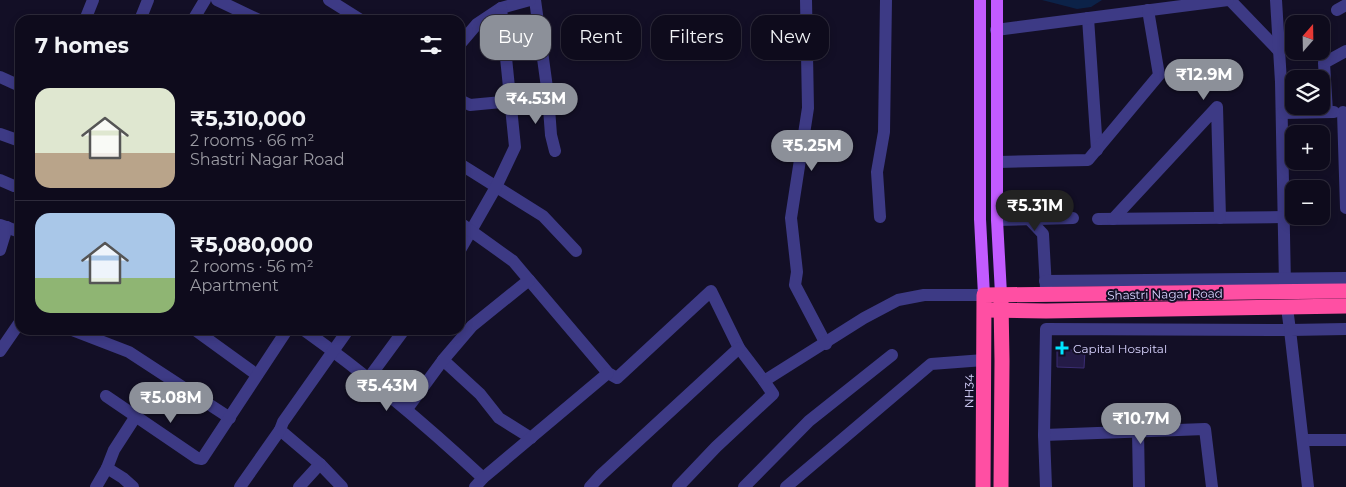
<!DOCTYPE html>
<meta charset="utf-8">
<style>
body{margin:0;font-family:Montserrat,sans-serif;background:#171425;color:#f1f3f6;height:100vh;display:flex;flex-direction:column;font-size:19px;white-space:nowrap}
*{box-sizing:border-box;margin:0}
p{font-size:16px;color:#9b9ba3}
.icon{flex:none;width:28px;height:28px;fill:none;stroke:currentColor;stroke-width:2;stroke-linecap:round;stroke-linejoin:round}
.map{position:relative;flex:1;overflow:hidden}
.side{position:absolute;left:15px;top:15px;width:450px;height:320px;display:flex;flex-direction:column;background:#0e0b1c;border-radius:15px;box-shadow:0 2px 8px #0003,0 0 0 1px #2e2b3b}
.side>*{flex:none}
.top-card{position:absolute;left:480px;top:15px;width:475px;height:45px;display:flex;gap:10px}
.needle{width:32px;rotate:20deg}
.controls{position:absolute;left:1285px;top:15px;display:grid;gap:10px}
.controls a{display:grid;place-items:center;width:45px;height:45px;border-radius:10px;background:#0e0b1c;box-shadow:0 2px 8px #0003,0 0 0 1px #2e2b3b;font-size:25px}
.price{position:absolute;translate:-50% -42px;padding:0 11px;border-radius:18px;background:#8c9099;color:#fff;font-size:16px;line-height:32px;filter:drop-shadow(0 1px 2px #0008)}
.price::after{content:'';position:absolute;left:50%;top:30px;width:15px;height:11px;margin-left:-8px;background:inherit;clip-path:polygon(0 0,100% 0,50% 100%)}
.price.active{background:#222;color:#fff}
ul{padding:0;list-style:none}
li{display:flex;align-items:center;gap:15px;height:125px;padding:0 20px}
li+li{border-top:1px solid #2e2b3b}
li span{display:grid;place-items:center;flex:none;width:140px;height:100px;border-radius:15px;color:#555}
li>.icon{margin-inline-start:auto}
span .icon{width:60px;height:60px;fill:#fffc;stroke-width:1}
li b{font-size:21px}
h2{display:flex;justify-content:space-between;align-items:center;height:60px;padding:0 20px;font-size:21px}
.tag{padding:0 18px;border-radius:15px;background:#0e0b1c;box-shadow:0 2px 8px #0003,0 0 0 1px #2e2b3b;font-size:18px;line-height:45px}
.tag.active{background:#8c9099;color:#fff}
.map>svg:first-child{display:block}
.water{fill:#0c2248}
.building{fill:#241b47;stroke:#3b2d73}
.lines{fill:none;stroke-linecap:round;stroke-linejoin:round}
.minor{stroke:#3d3a85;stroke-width:12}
.major{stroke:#c25bff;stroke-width:12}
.highway{stroke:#ff4fa3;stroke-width:15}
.poi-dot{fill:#00e5ff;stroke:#130f26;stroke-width:2}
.labels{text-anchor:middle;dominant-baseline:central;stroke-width:4;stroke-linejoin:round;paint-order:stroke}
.street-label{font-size:12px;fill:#d9d4ff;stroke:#130f26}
.poi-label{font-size:12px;fill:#d9d4ff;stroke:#130f26;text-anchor:start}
</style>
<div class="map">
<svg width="1346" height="487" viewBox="0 0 1346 487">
<rect width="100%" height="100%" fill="#130f26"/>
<polygon class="water" points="1042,0 1102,0 1091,7 1077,9"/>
<polygon class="building" points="1057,349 1085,351 1084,368 1057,367"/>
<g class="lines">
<g class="minor">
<polyline points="217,0 259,20"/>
<polyline points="329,0 361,20"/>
<polyline points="535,0 548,95 551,135 555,151"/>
<polyline points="806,0 808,108 791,218 797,272 795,285 826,344"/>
<polyline points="1230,0 1279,51"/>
<polyline points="1276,0 1281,82 1285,285"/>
<polyline points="1337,10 1346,5"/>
<polyline points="1088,18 1097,150"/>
<polyline points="85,20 93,0"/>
<polyline points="140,20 148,0"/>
<polyline points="193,20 205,0"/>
<polyline points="996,30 1228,0"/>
<polyline points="460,44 477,24 501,8 530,0"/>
<polyline points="0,77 20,86"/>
<polyline points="460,100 470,105 512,101 548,95"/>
<polyline points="1327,112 1324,63 1346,51"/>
<polyline points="1343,112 1346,208"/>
<polyline points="1282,113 1334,112"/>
<polyline points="0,134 20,141"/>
<polyline points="998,162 1088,160 1159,75 1148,10"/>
<polyline points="460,164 543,216 576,251"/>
<polyline points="0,180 14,186"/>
<polyline points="880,217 877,172 884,132 886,0"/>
<polyline points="1028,218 1043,234 1046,289"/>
<polyline points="1098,219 1284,217"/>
<polyline points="1113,219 1217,107 1220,218"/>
<polyline points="997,220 1073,218"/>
<polyline points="0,225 20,232"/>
<polyline points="0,250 7,227"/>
<polyline points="460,250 496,187 515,147 501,8"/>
<polyline points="529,280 608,373 617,378 711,291 739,348 764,381 864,318 898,300 924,295 984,295"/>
<polyline points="1045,281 1346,278"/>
<polyline points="72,330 129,352 230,418"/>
<polyline points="195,330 257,375"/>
<path d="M304,330C367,375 426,425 483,478"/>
<polyline points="0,351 20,322"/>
<polyline points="443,360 480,394 499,418 531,438"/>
<polyline points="368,379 404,330"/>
<polyline points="106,396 197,458 202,459 287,330"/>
<polyline points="407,409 443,360 472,326 529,280 513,261 460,223"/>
<polyline points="280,430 320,464 342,487"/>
<polyline points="1138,431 1139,487"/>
<polyline points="1044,435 1205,429 1212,487"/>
<polyline points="1303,440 1346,440"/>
<polyline points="107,468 123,478 133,487"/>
<polyline points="96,487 107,468 114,450 136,416"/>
<polyline points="240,487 280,430 283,422 348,330"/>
<polyline points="299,487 320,464"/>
<polyline points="475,487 483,478 608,373"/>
<polyline points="590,487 600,476 739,348"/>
<polyline points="678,487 716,447 773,394 764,381"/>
<polyline points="744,487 809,421 892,355"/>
<polyline points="786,487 931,364 984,360"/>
<polyline points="1046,487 1044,435 1046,329 1290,330 1287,308"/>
<polyline points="1308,487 1290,330 1346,329"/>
</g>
<g class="major">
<polyline points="980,0 980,219 984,295"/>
<polyline points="997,0 997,220 1001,294"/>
</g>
<g class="highway">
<polyline points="1001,301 1002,361 1001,487"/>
<polyline points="985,310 1046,311 1346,306"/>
<polyline points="983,487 984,295 1346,291"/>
</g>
</g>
<path class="poi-dot" d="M1059.5 340.5h5v5h5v5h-5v5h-5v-5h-5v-5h5z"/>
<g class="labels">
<g class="street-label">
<text transform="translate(1165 294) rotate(-1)">Shastri Nagar Road</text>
<text transform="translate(969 391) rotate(-89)">NH34</text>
</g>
<g class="poi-label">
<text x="1073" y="348">Capital Hospital</text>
</g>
</g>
</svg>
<div class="controls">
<a><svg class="needle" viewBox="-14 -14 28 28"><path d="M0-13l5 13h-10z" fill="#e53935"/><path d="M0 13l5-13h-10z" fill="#9b9ba3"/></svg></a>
<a><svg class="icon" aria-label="layers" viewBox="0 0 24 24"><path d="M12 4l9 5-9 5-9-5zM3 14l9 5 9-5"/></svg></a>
<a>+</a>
<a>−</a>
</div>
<b class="price" style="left:1204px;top:101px">₹12.9M</b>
<b class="price" style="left:536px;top:125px">₹4.53M</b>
<b class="price" style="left:812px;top:172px">₹5.25M</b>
<b class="price active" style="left:1035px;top:232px">₹5.31M</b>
<b class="price" style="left:387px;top:412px">₹5.43M</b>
<b class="price" style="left:171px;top:424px">₹5.08M</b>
<b class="price" style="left:1141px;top:445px">₹10.7M</b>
<div class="top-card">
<a class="tag active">Buy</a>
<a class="tag">Rent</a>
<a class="tag">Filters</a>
<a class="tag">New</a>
</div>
<section class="side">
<h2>7 homes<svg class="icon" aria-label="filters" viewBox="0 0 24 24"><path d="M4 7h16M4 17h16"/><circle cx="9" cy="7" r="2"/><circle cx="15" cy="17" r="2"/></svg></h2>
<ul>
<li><span style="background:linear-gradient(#dfe7d0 65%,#b9a48a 0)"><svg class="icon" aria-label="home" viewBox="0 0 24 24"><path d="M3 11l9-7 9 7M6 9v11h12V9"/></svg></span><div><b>₹5,310,000</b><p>2 rooms · 66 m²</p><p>Shastri Nagar Road</p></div></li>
<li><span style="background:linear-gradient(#a9c7e8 65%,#8fb573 0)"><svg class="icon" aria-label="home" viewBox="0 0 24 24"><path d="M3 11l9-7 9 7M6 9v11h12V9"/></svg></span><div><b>₹5,080,000</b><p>2 rooms · 56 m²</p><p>Apartment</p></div></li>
</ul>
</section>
</div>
